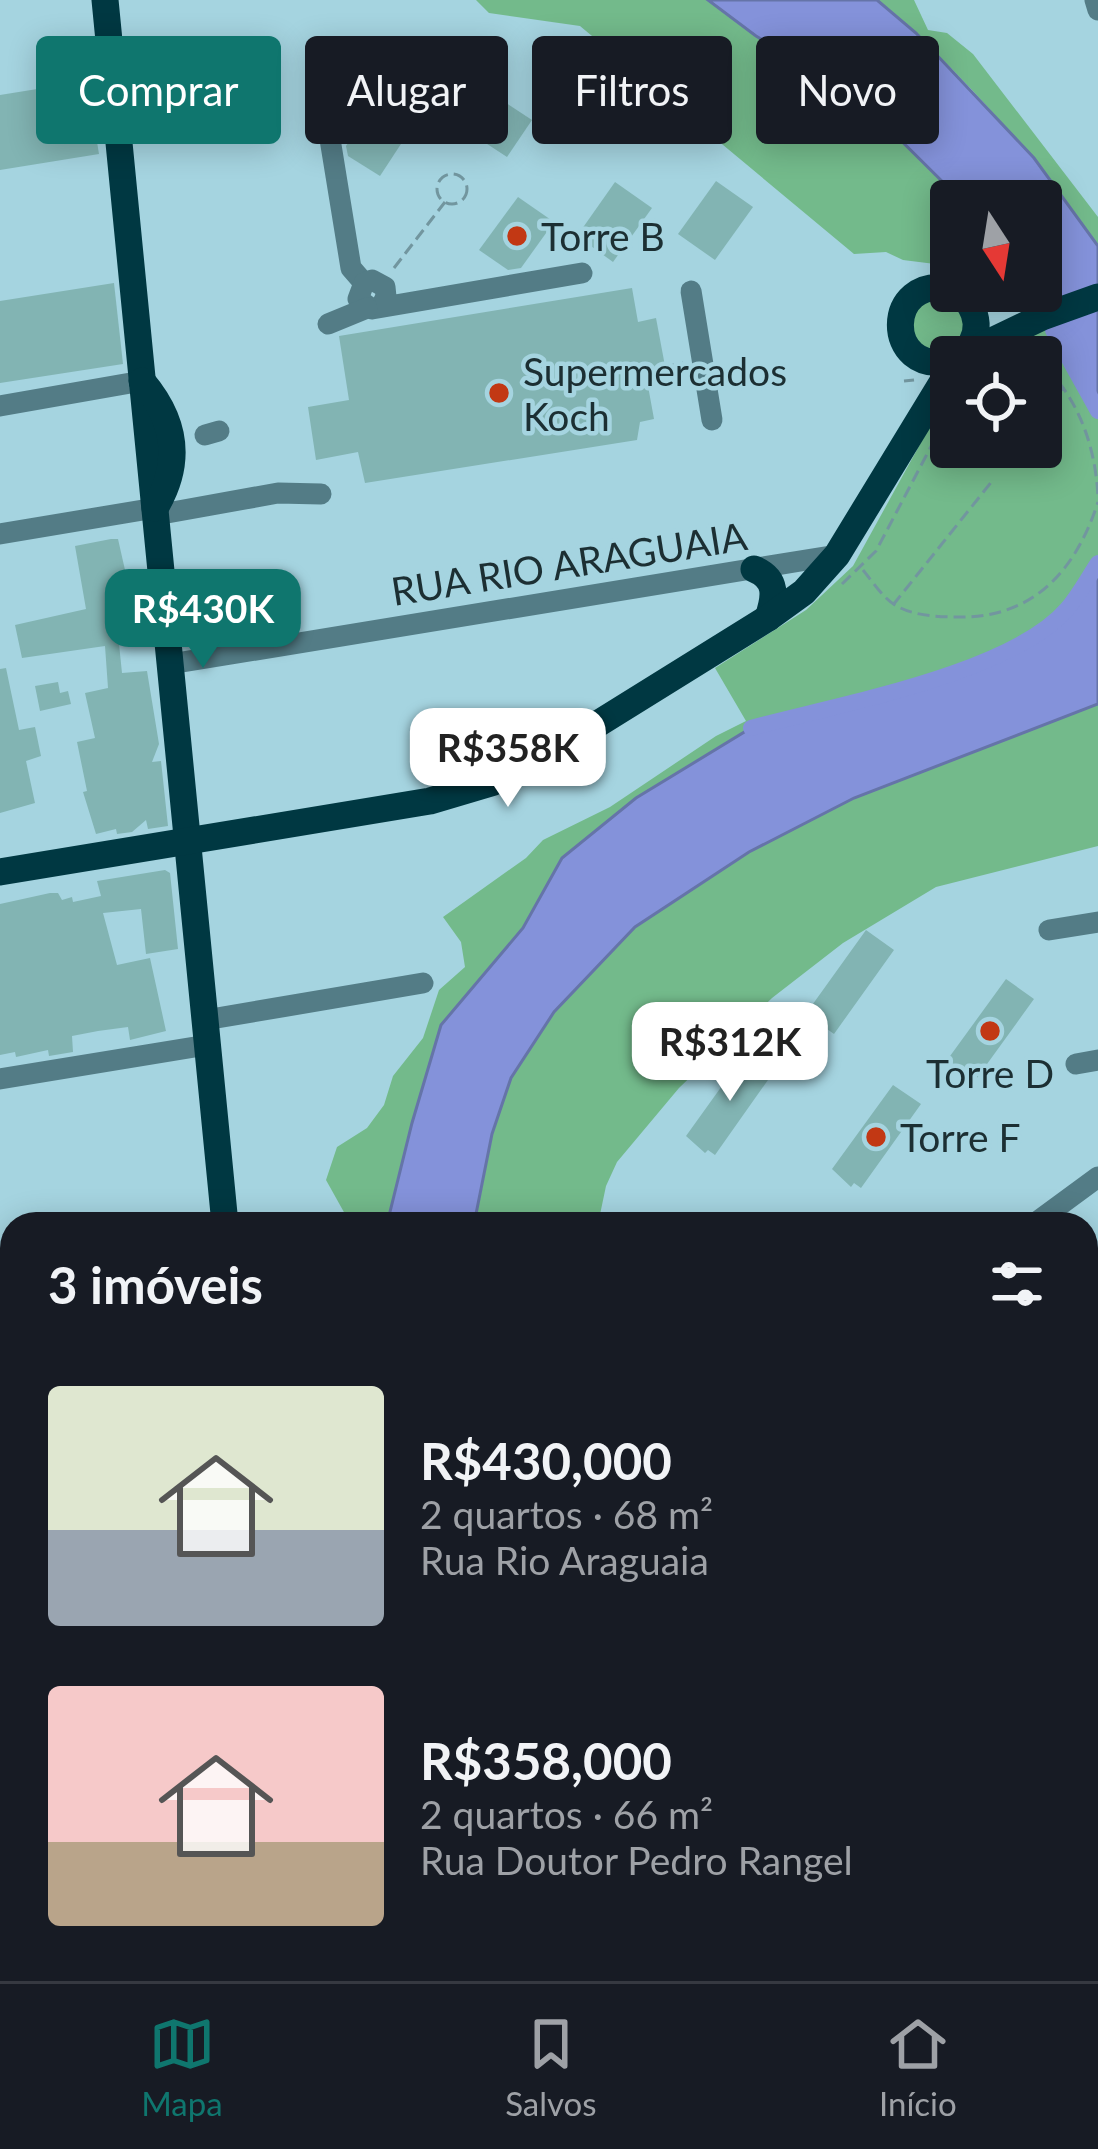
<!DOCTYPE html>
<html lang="pt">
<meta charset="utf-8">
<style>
body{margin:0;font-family:Lato,sans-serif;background:#20242c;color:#f1f3f6;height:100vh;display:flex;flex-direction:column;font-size:45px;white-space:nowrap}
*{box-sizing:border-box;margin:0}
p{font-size:39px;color:#9ea1a6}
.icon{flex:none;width:66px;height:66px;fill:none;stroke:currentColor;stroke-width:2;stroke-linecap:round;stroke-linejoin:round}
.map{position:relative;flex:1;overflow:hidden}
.side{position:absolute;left:0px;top:1212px;width:1098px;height:771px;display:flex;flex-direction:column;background:#171b24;border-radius:36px 36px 0 0;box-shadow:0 6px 30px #0003}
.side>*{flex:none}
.top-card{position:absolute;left:36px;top:36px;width:1026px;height:108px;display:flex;gap:24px}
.needle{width:78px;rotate:168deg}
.buttons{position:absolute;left:930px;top:180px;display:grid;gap:24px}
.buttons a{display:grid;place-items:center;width:132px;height:132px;border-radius:12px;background:#171b24;box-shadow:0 6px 30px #0003;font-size:60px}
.price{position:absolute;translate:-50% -102px;padding:0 27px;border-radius:24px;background:#fff;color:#222;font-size:39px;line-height:78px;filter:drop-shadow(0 3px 6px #0008)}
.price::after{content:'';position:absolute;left:50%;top:72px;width:36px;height:27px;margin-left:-18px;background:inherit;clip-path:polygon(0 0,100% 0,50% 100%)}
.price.selected{background:#0f766e;color:#fff}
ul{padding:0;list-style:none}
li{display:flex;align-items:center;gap:36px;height:300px;padding:0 48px}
li span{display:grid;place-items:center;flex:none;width:336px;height:240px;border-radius:12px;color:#555}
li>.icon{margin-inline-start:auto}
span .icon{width:144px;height:144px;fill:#fffc;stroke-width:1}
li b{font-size:51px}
h2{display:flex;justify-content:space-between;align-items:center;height:144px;padding:0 48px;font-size:51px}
.pill{padding:0 42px;border-radius:12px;background:#171b24;box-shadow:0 6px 30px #0003;font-size:42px;line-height:108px}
.pill.selected{background:#0f766e;color:#fff}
.tab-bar{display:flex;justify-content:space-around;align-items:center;height:168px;border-top:3px solid #363941;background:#171b24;font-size:33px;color:#9ea1a6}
.tab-bar a{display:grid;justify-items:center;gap:6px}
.tab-bar .selected{color:#0f766e}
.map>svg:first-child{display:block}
.green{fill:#73ba8b}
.water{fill:#8492da;stroke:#6574a8;stroke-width:3}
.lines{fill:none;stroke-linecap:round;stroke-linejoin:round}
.canal{stroke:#8492da;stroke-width:16}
.building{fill:#82b4b3}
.path{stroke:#72969f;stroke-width:3;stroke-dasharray:12 6;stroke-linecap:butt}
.minor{stroke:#537c86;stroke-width:21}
.major{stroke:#003842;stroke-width:27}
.poi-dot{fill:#c23814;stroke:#a5d4e0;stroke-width:4.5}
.labels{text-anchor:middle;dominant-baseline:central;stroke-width:9;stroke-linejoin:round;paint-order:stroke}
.poi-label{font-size:39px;fill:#1c2f33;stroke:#a5d4e0;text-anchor:start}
.street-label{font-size:39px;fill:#1c2f33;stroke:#a5d4e0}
</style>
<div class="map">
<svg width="1098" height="1981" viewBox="0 0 1098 1981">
<rect width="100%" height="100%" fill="#a5d4e0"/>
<g class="green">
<polygon points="476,0 708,0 756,36 852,92 962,201 951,201 951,266 903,260 886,252 854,254 580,26 489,13"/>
<path d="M877,0H914L928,30L947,33L973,54L1098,217V246C1034,155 962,71 877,0Z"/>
<polygon points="943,294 969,323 955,350 918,348 909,311"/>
<polygon points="1051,324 1098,411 1098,563 1065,612 1006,654 954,673 751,728 636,798 562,858 523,928 441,1025 412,1123 387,1224 345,1214 326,1180 337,1147 367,1128 384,1105 393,1076 423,1038 439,990 465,967 461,942 443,917 526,858 543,840 610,807 716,736 746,721 715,668 806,610 853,566 951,388 951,447 1041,447 1041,357 988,357"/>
<polygon points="1098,704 1098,846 936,887 843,943 772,998 679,1088 617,1162 606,1186 598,1224 474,1224 492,1134 511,1078 554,1012 635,927 749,852 854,798"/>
</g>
<g class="water">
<polygon points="708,0 877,0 916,33 1034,158 1098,246 1098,411 1033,291 1041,291 1041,201 962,201 852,92 756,36"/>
<polygon points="1098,563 1098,704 854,798 749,852 635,927 554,1012 511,1078 492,1134 474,1224 387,1224 412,1123 441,1025 523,928 562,858 636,798 751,728 954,673 1006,654 1065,612"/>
<polygon points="385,1971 452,1971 455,1981 387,1981"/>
</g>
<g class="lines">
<g class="canal">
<polyline points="1053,330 1098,411"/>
<path d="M751,728C835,705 1011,674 1067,609C1079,595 1088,578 1098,563"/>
</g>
</g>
<g class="building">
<polygon points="581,67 635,104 609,141 555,104"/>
<polygon points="87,81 99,154 0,170 0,95"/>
<polygon points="477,84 532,120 507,157 452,121"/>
<polygon points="378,97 416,121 380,176 348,156 346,146"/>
<polygon points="716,181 753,207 715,260 678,234"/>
<polygon points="615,182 652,208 613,262 577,236"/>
<polygon points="518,197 554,222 521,268 508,270 479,250"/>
<polygon points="114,283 123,364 0,383 0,301"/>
<polygon points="632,288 638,322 656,318 668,382 648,386 654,419 640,422 637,440 365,483 358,452 316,460 308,407 349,400 339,336"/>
<polygon points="111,539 118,539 125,570 125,579 116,582 126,643 119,644 122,673 147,671 159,744 152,762 161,761 168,826 148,829 146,820 132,832 117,834 116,829 96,834 83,792 87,791 77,742 95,738 85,693 108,688 105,646 22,658 15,625 86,609 75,546"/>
<polygon points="6,668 19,730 35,727 41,756 26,761 35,803 0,813 0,669"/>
<polygon points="58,682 60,693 68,691 71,704 40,711 35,686"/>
<polygon points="165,870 170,873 178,949 146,954 141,909 103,913 117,965 150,958 166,1031 130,1040 128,1027 98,1031 72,1036 73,1052 49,1056 48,1050 16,1057 15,1052 0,1055 0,904 50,893 58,893 62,900 72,897 73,902 101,896 97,881"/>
<polygon points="866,930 894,950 834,1034 827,1029 825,1032 805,1015"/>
<polygon points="1006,979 1034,999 974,1082 967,1078 965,1081 945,1063"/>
<polygon points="747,1051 775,1070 715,1155 708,1150 705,1153 686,1136"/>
<polygon points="893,1085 921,1104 861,1188 854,1183 851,1187 832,1169"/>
</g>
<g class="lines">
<g class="path">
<circle cx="452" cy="189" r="15"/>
<polyline points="394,268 445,202"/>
<polyline points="665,367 683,363"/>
<path d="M1047,369C1081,403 1096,451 1098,498"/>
<polyline points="904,381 914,380"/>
<polyline points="1041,393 1065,389"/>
<path d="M863,570C872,581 883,598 895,605C913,616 938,617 959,617C1034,618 1076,570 1098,502"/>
<polyline points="842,584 876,551 936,437"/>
<polyline points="893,605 993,480"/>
</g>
<g class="minor">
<polyline points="1095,0 1098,10"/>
<polyline points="323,96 351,268 364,283"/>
<polyline points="691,291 712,420"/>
<polyline points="381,306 386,297 385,287 372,280 364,283 358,299 372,309 582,273"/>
<polyline points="328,324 367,308"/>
<polyline points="0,406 142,381"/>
<polyline points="205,435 219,431"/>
<polyline points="156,515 278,493 321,494"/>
<polyline points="0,534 155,508"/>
<polyline points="170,664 837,555"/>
<polyline points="1049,930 1098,922"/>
<polyline points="205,1020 423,983"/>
<polyline points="1076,1064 1098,1060"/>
<polyline points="0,1079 207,1045"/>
<polyline points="1034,1224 1098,1177"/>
<polyline points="0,1264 12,1262"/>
<polyline points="1086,1307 1098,1305"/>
<polyline points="0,1402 12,1400"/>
<polyline points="1086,1466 1098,1464"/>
<polyline points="0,1490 12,1489"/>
<polyline points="1086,1589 1098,1586"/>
<polyline points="0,1613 12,1611"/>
<polyline points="1086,1713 1098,1710"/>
<polyline points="0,1797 12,1796"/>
<polyline points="1086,1837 1098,1834"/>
<polyline points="0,1897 12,1895"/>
<polyline points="1086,1963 1098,1961"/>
<polyline points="542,1971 544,1981"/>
<polyline points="873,1971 875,1981"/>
<polyline points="137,1981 197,1971"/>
<polyline points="989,1981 1041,1971"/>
</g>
<g class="major">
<polyline points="105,0 225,1224"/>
<path d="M951,289C884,274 883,376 951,361"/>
<path d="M957,291C981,311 983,336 960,357"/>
<polyline points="965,354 1042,317 1098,297"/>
<path d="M142,381C176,421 182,463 155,508"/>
<path d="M754,569C778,579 775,597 768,618"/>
<polyline points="0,872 430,801 494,782 530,766 768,618 804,592 837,555 951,368"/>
<polyline points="298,1971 300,1981"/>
</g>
</g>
<g class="poi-dot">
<circle cx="517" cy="236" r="12"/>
<circle cx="499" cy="393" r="12"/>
<circle cx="990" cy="1031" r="12"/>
<circle cx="876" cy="1137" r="12"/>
</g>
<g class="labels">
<g class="poi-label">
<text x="541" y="236">Torre B</text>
<text x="523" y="371">Supermercados<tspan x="523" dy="45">Koch</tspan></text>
<text x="990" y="1073" text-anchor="middle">Torre D</text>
<text x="900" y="1137">Torre F</text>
</g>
<g class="street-label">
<text transform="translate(569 563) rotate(-9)">RUA RIO ARAGUAIA</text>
</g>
</g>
</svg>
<div class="buttons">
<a><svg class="needle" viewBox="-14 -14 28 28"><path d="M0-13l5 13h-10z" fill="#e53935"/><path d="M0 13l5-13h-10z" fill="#9ea1a6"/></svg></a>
<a><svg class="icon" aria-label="locate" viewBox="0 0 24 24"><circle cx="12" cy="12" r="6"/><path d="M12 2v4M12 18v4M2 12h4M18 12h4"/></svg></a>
</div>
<b class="price selected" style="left:203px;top:671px">R$430K</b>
<b class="price" style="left:508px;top:810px">R$358K</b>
<b class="price" style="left:730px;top:1104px">R$312K</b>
<div class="top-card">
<a class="pill selected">Comprar</a>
<a class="pill">Alugar</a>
<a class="pill">Filtros</a>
<a class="pill">Novo</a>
</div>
<section class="side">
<h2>3 imóveis<svg class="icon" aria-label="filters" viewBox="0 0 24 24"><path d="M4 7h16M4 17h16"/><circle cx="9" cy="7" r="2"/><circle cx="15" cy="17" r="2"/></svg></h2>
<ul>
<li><span style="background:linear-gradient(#dfe7d0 60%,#9aa5b1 0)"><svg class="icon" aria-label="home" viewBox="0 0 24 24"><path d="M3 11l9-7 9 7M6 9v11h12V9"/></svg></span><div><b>R$430,000</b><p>2 quartos · 68 m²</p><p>Rua Rio Araguaia</p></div></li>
<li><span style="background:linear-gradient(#f6c9c9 65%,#b9a48a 0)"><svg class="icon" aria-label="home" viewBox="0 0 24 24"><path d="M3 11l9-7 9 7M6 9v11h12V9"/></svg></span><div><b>R$358,000</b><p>2 quartos · 66 m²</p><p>Rua Doutor Pedro Rangel</p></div></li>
</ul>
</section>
</div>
<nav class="tab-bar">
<a class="selected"><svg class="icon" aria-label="map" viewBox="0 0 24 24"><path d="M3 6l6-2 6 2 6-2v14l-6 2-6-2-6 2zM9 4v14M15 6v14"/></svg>Mapa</a>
<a><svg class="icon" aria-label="saved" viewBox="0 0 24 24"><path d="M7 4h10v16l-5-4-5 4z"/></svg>Salvos</a>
<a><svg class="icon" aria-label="home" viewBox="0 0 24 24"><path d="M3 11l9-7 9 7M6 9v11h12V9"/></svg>Início</a>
</nav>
